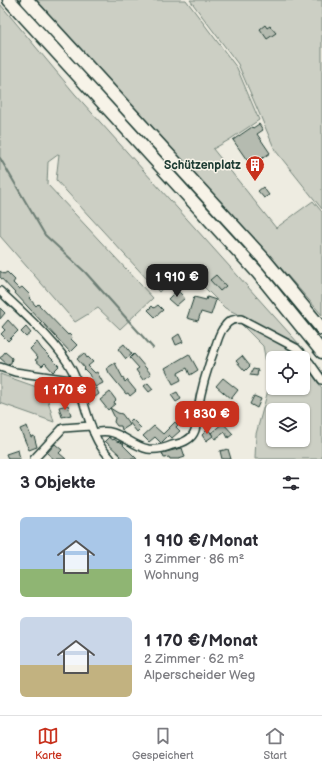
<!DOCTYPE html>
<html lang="de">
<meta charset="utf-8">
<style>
body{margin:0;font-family:"Balsamiq Sans",sans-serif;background:#f2f2f3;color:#2b2b33;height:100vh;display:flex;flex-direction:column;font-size:15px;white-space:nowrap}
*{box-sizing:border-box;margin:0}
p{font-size:13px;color:#7c7c81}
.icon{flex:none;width:22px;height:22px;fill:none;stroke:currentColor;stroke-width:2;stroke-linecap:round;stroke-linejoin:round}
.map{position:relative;height:459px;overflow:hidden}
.panel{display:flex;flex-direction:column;background:#fff;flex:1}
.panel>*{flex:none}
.controls{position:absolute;left:266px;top:351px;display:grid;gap:8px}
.controls a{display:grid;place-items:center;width:44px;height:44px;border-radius:6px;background:#fff;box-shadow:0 1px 3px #0004;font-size:20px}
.price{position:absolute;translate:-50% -34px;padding:0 9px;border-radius:8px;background:#c8321e;color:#fff;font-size:13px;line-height:26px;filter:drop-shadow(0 1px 2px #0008)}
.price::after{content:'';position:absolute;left:50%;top:24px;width:12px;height:9px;margin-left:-6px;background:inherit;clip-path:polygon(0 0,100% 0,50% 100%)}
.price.selected{background:#222;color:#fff}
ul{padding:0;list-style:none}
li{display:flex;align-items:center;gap:12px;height:100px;padding:0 20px}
li span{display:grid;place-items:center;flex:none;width:112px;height:80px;border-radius:6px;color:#555}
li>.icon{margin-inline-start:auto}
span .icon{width:48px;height:48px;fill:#fffc;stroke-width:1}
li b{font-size:17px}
h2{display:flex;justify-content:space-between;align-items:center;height:48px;padding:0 20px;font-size:17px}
.tab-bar{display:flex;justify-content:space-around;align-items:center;height:56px;border-top:1px solid #e1e1e2;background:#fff;font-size:11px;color:#7c7c81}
.tab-bar a{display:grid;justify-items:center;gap:2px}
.tab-bar .selected{color:#c8321e}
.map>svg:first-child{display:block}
.green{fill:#cccfc4;stroke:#76867c;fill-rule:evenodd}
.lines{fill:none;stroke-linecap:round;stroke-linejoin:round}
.stream{stroke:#6c7e74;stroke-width:2}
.building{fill:#b5bbb0;stroke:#1f3d34}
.minor-casing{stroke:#1f3d34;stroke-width:10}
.motorway-casing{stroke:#1f3d34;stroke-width:15}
.minor{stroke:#f7f3e8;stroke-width:7}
.motorway{stroke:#f7f3e8;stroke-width:12}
.labels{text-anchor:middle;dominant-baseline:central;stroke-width:3;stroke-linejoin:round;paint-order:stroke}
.poi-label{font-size:12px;font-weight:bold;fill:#1f3d34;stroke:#f7f3e8;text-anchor:end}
</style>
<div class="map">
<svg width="322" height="459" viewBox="0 0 322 459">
<rect width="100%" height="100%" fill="#eeece1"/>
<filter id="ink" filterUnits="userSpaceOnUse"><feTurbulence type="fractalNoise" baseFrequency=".025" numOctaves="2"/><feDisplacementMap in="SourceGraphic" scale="8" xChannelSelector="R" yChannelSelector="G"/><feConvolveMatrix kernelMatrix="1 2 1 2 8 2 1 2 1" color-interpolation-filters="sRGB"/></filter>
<g filter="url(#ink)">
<g class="green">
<polygon points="36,0 186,0 237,68 259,120 229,140 213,149 276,228 313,201 322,212 322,315 273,259"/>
<polygon points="190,0 322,0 322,209 275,150 238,64"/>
<polygon points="0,4 75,94 299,344 225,308 184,267 159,292 56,180 59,154 48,162 47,184 153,298 120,329 98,308 75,322 0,236"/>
<path d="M239,322L291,350L299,358H273V388H303V362L322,388V459H255L256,434L270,383L263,346ZM273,410H303V440H273Z"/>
<polygon points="0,374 45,390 54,422 0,403"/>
</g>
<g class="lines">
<polyline class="stream" points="0,158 45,235 85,272 153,348"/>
</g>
<g class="building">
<polygon points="265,25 267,28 270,26 276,33 267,39 260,29"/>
<polygon points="259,124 263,130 257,134 270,153 251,166 233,140 252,127 253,128"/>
<polygon points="263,187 269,195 264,198 258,191"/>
<polygon points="0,271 4,274 7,272 15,280 13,283 19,289 22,287 31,296 29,298 36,306 38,304 68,335 69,334 72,337 71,339 77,345 70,352 0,277"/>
<polygon points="216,275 226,286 220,291 210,280"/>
<polygon points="177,290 185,298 176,306 168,299"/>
<polygon points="194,297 206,300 207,297 216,300 211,315 201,312 198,321 187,318"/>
<polygon points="158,305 163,310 155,317 148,310 152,306 154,308"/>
<polygon points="0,308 5,313 0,319"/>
<polygon points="8,320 18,331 8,341 1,334 5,330 2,327"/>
<polygon points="26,327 31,333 26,337 21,332"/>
<polygon points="179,334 183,342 176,345 173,338"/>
<polygon points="37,342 42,349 59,366 53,372 45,363 42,366 35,360 38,358 30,349"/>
<polygon points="124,344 132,354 126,359 118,349"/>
<polygon points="5,352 12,358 11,363 7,364 0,358"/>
<polygon points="84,353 87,358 88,357 93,362 88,366 95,373 97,372 103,383 95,387 89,374 84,369 85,368 77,359"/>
<polygon points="134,354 151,374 143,380 136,370 139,368 130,358"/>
<polygon points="189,354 198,370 190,375 187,368 178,373 181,380 173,384 165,368"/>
<polygon points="242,356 250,366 245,371 236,361"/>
<polygon points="115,363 125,382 127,380 136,391 130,396 128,393 126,394 109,373 107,368"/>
<polygon points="253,369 258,370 257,376 250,375"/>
<polygon points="223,378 238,390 231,399 216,386"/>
<polygon points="55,383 63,384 63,400 57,399 57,396 52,396 52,388 46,389 45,384"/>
<polygon points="148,383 153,389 149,392 144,386"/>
<polygon points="96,388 99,394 95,397 91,391"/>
<polygon points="110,392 116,400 114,402 115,404 110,408 118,413 122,414 130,425 122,430 121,426 117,426 114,422 115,418 110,408 108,410 100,400"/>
<polygon points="177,392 181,399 176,402 171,395"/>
<polygon points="254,396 261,399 257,408 250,404"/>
<polygon points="217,400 228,409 221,419 207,408 210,404 213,406"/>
<polygon points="68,405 71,415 62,417 59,407"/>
<polygon points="132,419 141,428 137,432 129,422"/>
<polygon points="175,422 178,425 176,427 180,431 172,438 169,435 161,443 155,437 149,442 143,436 154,426 163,434"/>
<polygon points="223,423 233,434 228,438 225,432 215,439 211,433"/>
<polygon points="27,426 31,437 34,436 37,447 29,450 20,429"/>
<polygon points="208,429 213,436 206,441 202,435"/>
<polygon points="109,437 113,440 114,439 118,442 119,441 124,444 123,445 137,459 119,459 121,456 105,441"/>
<polygon points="55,444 62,450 59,453 66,459 54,459 47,453"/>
<polygon points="182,448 185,457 179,459 170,459 169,457 164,458 162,453"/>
<polygon points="228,449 231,459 222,459 220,451"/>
<polygon points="18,450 20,459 8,459 6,454"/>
</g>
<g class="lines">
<g class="minor-casing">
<g id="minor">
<path d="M0,291C23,313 57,342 72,370C84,394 86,422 100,445C103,450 107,454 111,459"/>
<polyline points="0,367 15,372 77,381"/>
<path d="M94,433C118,426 128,445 148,449C156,450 165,448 172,445C177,444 183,443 187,440C198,434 196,421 198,410C201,388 208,366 216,345C218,339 220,331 225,326C229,320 234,319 241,319L296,348L310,363L322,380"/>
<polyline points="34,459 63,428 91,426"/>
</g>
</g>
<g class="motorway-casing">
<g id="motorway">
<polyline points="9,0 258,273 322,352"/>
<polyline points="27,0 264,259 322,329"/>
</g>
</g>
<use href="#minor" class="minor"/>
<use href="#motorway" class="motorway"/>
</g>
</g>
<defs>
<g id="building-pin" transform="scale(1)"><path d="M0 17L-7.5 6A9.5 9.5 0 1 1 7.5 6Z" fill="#c8321e" stroke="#f7f3e8"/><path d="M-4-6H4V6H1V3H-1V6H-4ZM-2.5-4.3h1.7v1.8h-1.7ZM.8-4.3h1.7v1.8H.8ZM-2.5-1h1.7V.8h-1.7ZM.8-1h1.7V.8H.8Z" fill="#fff"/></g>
</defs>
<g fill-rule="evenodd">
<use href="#building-pin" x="255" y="165"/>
</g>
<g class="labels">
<g class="poi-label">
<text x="241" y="165">Schützenplatz</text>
</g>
</g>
</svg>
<div class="controls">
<a><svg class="icon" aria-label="locate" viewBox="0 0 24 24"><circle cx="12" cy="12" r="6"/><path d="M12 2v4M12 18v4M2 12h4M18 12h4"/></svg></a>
<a><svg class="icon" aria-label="layers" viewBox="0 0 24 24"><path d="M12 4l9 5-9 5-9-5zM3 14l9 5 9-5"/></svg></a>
</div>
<b class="price selected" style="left:177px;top:298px">1 910 €</b>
<b class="price" style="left:65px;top:411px">1 170 €</b>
<b class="price" style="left:207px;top:435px">1 830 €</b>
</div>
<section class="panel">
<h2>3 Objekte<svg class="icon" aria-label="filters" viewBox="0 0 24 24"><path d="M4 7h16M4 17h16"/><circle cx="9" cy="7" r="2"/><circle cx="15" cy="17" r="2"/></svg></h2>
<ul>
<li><span style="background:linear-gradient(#a9c7e8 65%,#8fb573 0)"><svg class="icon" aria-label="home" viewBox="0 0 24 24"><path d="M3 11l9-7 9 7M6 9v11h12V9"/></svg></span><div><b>1 910 €/Monat</b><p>3 Zimmer · 86 m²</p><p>Wohnung</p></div></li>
<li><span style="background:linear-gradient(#c9d6e8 60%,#c2b280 0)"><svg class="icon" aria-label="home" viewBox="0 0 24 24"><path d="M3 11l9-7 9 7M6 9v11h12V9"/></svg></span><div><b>1 170 €/Monat</b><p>2 Zimmer · 62 m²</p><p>Alperscheider Weg</p></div></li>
</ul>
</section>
<nav class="tab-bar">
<a class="selected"><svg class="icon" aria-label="map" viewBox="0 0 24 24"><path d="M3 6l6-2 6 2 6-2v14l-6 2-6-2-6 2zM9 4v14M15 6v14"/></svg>Karte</a>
<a><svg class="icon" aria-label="saved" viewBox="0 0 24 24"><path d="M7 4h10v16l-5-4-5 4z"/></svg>Gespeichert</a>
<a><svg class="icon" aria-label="home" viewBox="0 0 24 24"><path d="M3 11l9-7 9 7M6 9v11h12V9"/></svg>Start</a>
</nav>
